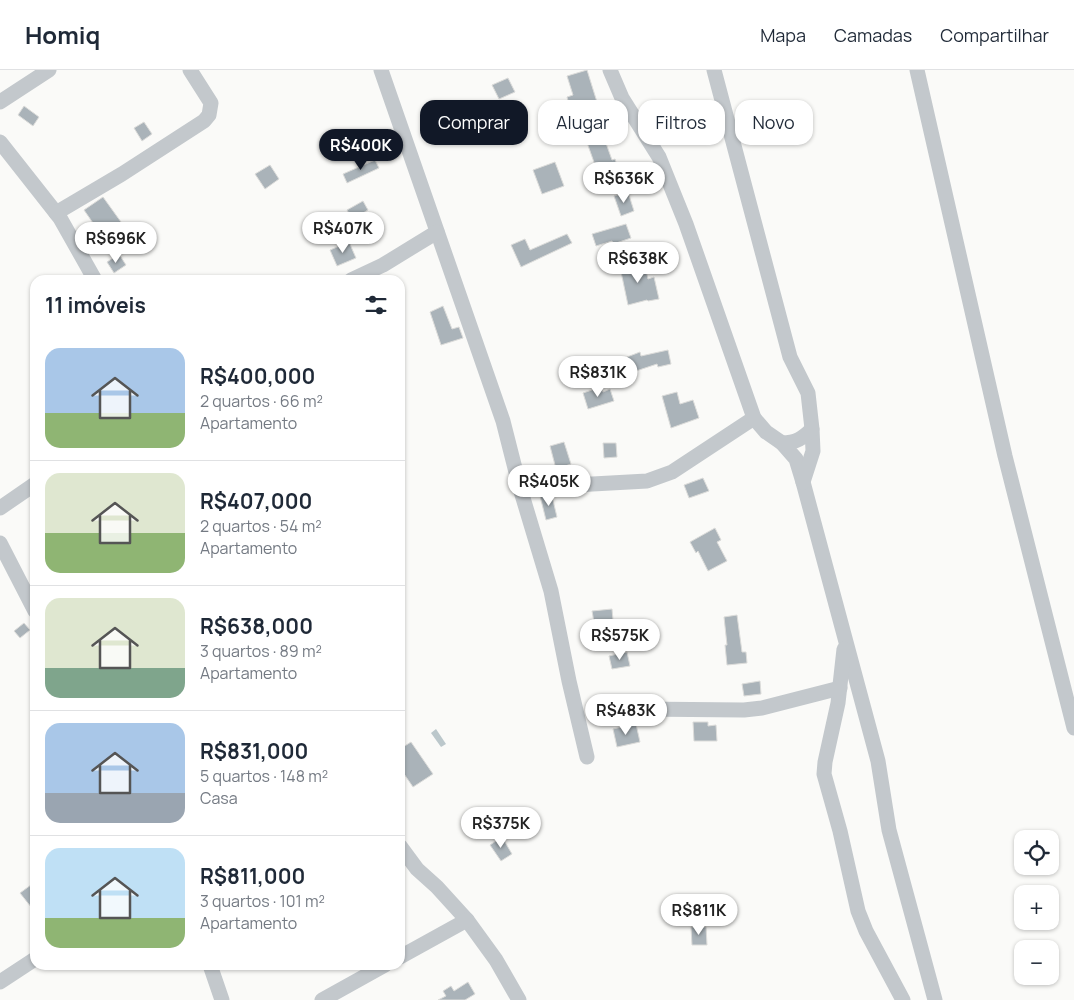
<!DOCTYPE html>
<html lang="pt">
<meta charset="utf-8">
<style>
body{margin:0;font-family:Manrope,sans-serif;background:#f2f2f3;color:#1f2937;height:100vh;display:flex;flex-direction:column;font-size:19px;white-space:nowrap}
*{box-sizing:border-box;margin:0}
p{font-size:16px;color:#747a83}
.icon{flex:none;width:28px;height:28px;fill:none;stroke:currentColor;stroke-width:2;stroke-linecap:round;stroke-linejoin:round}
.map{position:relative;flex:1;overflow:hidden}
.details{position:absolute;left:30px;top:205px;width:375px;height:695px;display:flex;flex-direction:column;background:#fff;border-radius:15px;box-shadow:0 1px 4px #0004}
.details>*{flex:none}
.banner{position:absolute;left:420px;top:30px;width:475px;height:45px;display:flex;gap:10px}
.tools{position:absolute;left:1014px;top:760px;display:grid;gap:10px}
.tools a{display:grid;place-items:center;width:45px;height:45px;border-radius:10px;background:#fff;box-shadow:0 1px 4px #0004;font-size:25px}
.price{position:absolute;translate:-50% -42px;padding:0 11px;border-radius:18px;background:#fff;color:#222;font-size:16px;line-height:32px;filter:drop-shadow(0 1px 2px #0008)}
.price::after{content:'';position:absolute;left:50%;top:30px;width:15px;height:11px;margin-left:-8px;background:inherit;clip-path:polygon(0 0,100% 0,50% 100%)}
.price.selected{background:#111827;color:#fff}
ul{padding:0;list-style:none}
li{display:flex;align-items:center;gap:15px;height:125px;padding:0 15px}
li+li{border-top:1px solid #e0e1e3}
li span{display:grid;place-items:center;flex:none;width:140px;height:100px;border-radius:15px;color:#555}
li>.icon{margin-inline-start:auto}
span .icon{width:60px;height:60px;fill:#fffc;stroke-width:1}
li b{font-size:21px}
h2{display:flex;justify-content:space-between;align-items:center;height:60px;padding:0 15px;font-size:21px}
.chip{padding:0 18px;border-radius:15px;background:#fff;box-shadow:0 1px 4px #0004;font-size:18px;line-height:45px}
.chip.selected{background:#111827;color:#fff}
header{display:flex;align-items:center;gap:30px;box-sizing:border-box;height:70px;padding:0 25px;background:#fff;border-bottom:1px solid #e0e1e3}
header strong{font-size:24px}
nav{display:flex;gap:28px;margin-inline-start:auto;font-size:18px}
.map>svg:first-child{display:block}
.water{fill:#bbc7cb}
.building{fill:#aab3b9;stroke:#dcdcda}
.lines{fill:none;stroke-linecap:round;stroke-linejoin:round}
.street{stroke:#c3c8cc;stroke-width:15}
</style>
<header>
<strong>Homiq</strong>
<nav><a>Mapa</a><a>Camadas</a><a>Compartilhar</a></nav>
</header>
<div class="map">
<svg width="1074" height="930" viewBox="0 0 1074 930">
<rect width="100%" height="100%" fill="#fafaf8"/>
<polygon class="water" points="436,659 446,674 441,677 431,663"/>
<g class="building">
<polygon points="587,0 602,48 604,47 609,60 602,62 612,90 615,89 619,102 596,108 593,95 595,95 585,67 583,68 578,56 584,54 578,35 570,38 567,27 573,25 567,6"/>
<polygon points="508,8 515,22 499,29 492,15"/>
<polygon points="24,36 39,47 33,56 18,45"/>
<polygon points="488,36 493,48 489,49 490,52 471,61 464,47"/>
<polygon points="144,52 152,64 142,71 134,58"/>
<polygon points="375,90 379,98 347,113 343,104"/>
<polygon points="555,92 564,116 542,124 533,100"/>
<polygon points="270,95 279,109 265,119 255,104"/>
<polygon points="628,122 634,141 621,146 614,126"/>
<polygon points="103,127 121,152 102,166 84,140"/>
<polygon points="363,131 368,140 363,143 369,153 358,159 347,140"/>
<polygon points="626,154 631,168 613,174 612,171 596,176 592,164"/>
<polygon points="567,164 572,173 521,197 511,175 525,169 530,180"/>
<polygon points="349,172 356,188 337,196 330,180"/>
<polygon points="119,184 126,195 114,203 107,192"/>
<polygon points="644,191 648,209 654,207 659,229 648,231 647,230 628,235 620,197"/>
<polygon points="443,236 452,259 459,257 463,268 441,275 430,242"/>
<polygon points="668,280 671,294 658,297 657,294 633,302 627,287 640,282 641,286"/>
<polygon points="601,317 603,322 610,319 614,331 588,339 583,323"/>
<polygon points="677,322 680,334 693,330 699,348 671,358 662,326"/>
<polygon points="564,372 571,394 556,399 550,376"/>
<polygon points="603,373 616,373 617,387 604,388"/>
<polygon points="703,408 709,421 689,428 684,415"/>
<polygon points="540,426 552,426 557,447 546,450"/>
<polygon points="715,458 721,470 717,472 727,491 708,501 698,481 696,483 690,472"/>
<polygon points="612,539 613,550 594,552 592,541"/>
<polygon points="737,545 742,582 746,582 747,593 727,595 725,575 727,575 724,547"/>
<polygon points="24,553 30,560 20,568 14,561"/>
<polygon points="627,582 630,596 612,599 609,586"/>
<polygon points="760,611 761,624 744,626 742,614"/>
<polygon points="693,652 708,652 708,656 716,655 717,671 694,671"/>
<polygon points="636,654 640,672 617,677 613,659"/>
<polygon points="411,672 433,704 413,717 400,698 400,679"/>
<polygon points="502,767 512,784 501,791 490,775"/>
<polygon points="35,812 35,842 20,823"/>
<polygon points="691,857 706,857 707,875 692,875"/>
<polygon points="468,912 475,924 465,930 438,930 446,926 443,921 451,916 454,921"/>
</g>
<g class="lines">
<g class="street">
<polyline points="381,0 503,351 520,418 647,411 672,402 754,348"/>
<polyline points="610,0 622,28 659,87 686,154 754,348 766,362 782,373 796,389 803,412 878,691 889,760 935,930"/>
<polyline points="714,0 790,287 808,323 812,359 813,381 803,412"/>
<polyline points="917,0 1005,386 1074,658"/>
<polyline points="0,32 49,0"/>
<polyline points="0,72 60,148 95,210"/>
<polyline points="56,143 122,104 204,51 209,45 211,33 190,0"/>
<polyline points="351,210 383,195 437,162"/>
<path d="M782,373C796,373 803,368 812,359"/>
<polyline points="520,418 551,521 569,611 587,687"/>
<polyline points="0,438 35,414"/>
<polyline points="0,473 35,541"/>
<polyline points="844,579 838,633 825,692 824,704 840,761 858,841 866,861 903,930"/>
<polyline points="638,639 744,640 762,638 840,618"/>
<polyline points="400,776 417,799 437,817 467,850 496,890 519,930"/>
<polyline points="400,887 467,850"/>
<polyline points="210,895 222,930"/>
<polyline points="0,912 35,889"/>
<polyline points="322,930 385,895"/>
</g>
</g>
</svg>
<div class="tools">
<a><svg class="icon" aria-label="locate" viewBox="0 0 24 24"><circle cx="12" cy="12" r="6"/><path d="M12 2v4M12 18v4M2 12h4M18 12h4"/></svg></a>
<a>+</a>
<a>−</a>
</div>
<b class="price selected" style="left:361px;top:101px">R$400K</b>
<b class="price" style="left:624px;top:134px">R$636K</b>
<b class="price" style="left:343px;top:184px">R$407K</b>
<b class="price" style="left:116px;top:194px">R$696K</b>
<b class="price" style="left:638px;top:214px">R$638K</b>
<b class="price" style="left:598px;top:328px">R$831K</b>
<b class="price" style="left:549px;top:437px">R$405K</b>
<b class="price" style="left:620px;top:591px">R$575K</b>
<b class="price" style="left:626px;top:666px">R$483K</b>
<b class="price" style="left:501px;top:779px">R$375K</b>
<b class="price" style="left:699px;top:866px">R$811K</b>
<div class="banner">
<a class="chip selected">Comprar</a>
<a class="chip">Alugar</a>
<a class="chip">Filtros</a>
<a class="chip">Novo</a>
</div>
<section class="details">
<h2>11 imóveis<svg class="icon" aria-label="filters" viewBox="0 0 24 24"><path d="M4 7h16M4 17h16"/><circle cx="9" cy="7" r="2"/><circle cx="15" cy="17" r="2"/></svg></h2>
<ul>
<li><span style="background:linear-gradient(#a9c7e8 65%,#8fb573 0)"><svg class="icon" aria-label="home" viewBox="0 0 24 24"><path d="M3 11l9-7 9 7M6 9v11h12V9"/></svg></span><div><b>R$400,000</b><p>2 quartos · 66 m²</p><p>Apartamento</p></div></li>
<li><span style="background:linear-gradient(#dfe7d0 60%,#8fb573 0)"><svg class="icon" aria-label="home" viewBox="0 0 24 24"><path d="M3 11l9-7 9 7M6 9v11h12V9"/></svg></span><div><b>R$407,000</b><p>2 quartos · 54 m²</p><p>Apartamento</p></div></li>
<li><span style="background:linear-gradient(#dfe7d0 70%,#7fa58c 0)"><svg class="icon" aria-label="home" viewBox="0 0 24 24"><path d="M3 11l9-7 9 7M6 9v11h12V9"/></svg></span><div><b>R$638,000</b><p>3 quartos · 89 m²</p><p>Apartamento</p></div></li>
<li><span style="background:linear-gradient(#a9c7e8 70%,#9aa5b1 0)"><svg class="icon" aria-label="home" viewBox="0 0 24 24"><path d="M3 11l9-7 9 7M6 9v11h12V9"/></svg></span><div><b>R$831,000</b><p>5 quartos · 148 m²</p><p>Casa</p></div></li>
<li><span style="background:linear-gradient(#bfe0f5 70%,#8fb573 0)"><svg class="icon" aria-label="home" viewBox="0 0 24 24"><path d="M3 11l9-7 9 7M6 9v11h12V9"/></svg></span><div><b>R$811,000</b><p>3 quartos · 101 m²</p><p>Apartamento</p></div></li>
</ul>
</section>
</div>
